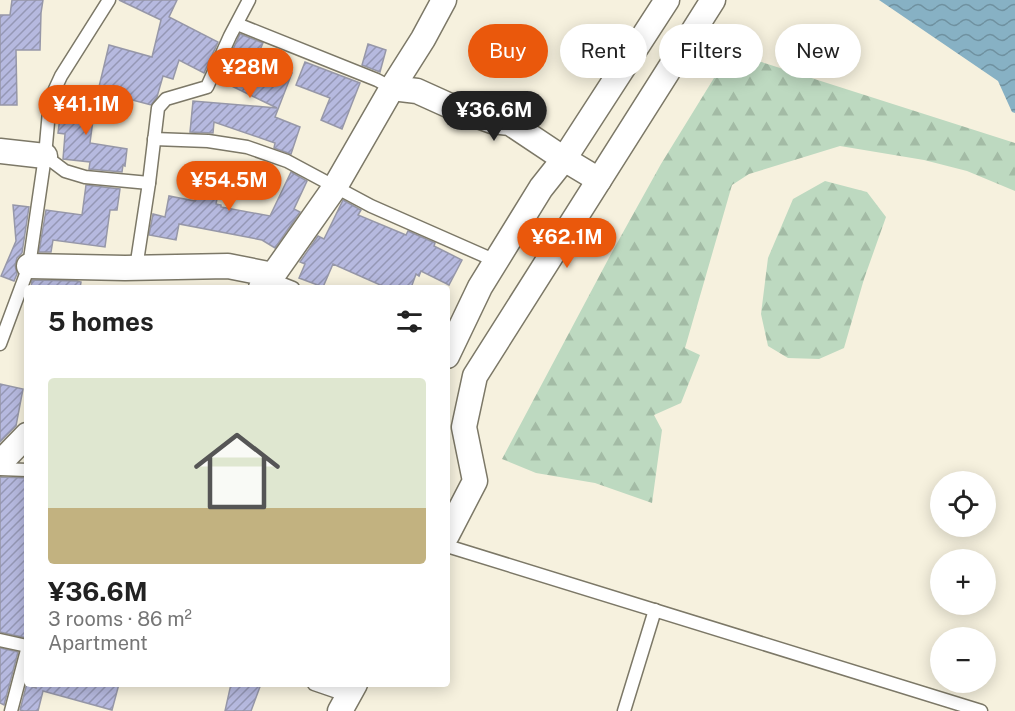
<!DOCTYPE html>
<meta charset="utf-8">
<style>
body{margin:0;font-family:"Public Sans",sans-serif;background:#f2f2f2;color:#222;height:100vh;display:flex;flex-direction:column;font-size:22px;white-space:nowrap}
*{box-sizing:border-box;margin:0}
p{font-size:20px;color:#767676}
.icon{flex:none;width:33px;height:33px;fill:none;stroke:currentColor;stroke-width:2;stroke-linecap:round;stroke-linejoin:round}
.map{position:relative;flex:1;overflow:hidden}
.panel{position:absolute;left:24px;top:285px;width:426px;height:402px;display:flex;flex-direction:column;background:#fff;border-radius:6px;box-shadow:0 3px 15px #0003}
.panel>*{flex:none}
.guide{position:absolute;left:468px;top:24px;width:456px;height:54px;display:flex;gap:12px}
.fabs{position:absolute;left:930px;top:471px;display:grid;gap:12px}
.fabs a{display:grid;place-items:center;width:66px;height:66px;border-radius:50%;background:#fff;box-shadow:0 3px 15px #0003;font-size:30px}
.price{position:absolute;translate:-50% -51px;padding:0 14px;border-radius:21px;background:#ea580c;color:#fff;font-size:20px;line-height:39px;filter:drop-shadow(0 2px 3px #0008)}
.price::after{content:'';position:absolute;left:50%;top:36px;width:18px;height:14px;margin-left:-9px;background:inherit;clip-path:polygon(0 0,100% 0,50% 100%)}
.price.current{background:#222;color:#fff}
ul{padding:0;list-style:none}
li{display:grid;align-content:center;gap:12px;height:318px;padding:0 24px}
li span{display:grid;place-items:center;height:186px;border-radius:6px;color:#555}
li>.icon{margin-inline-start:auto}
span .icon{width:108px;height:108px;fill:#fffc;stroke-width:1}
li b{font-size:26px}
h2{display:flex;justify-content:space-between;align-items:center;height:72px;padding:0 24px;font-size:26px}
.tag{padding:0 21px;border-radius:27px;background:#fff;box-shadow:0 3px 15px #0003;font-size:21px;line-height:54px}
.tag.current{background:#ea580c;color:#fff}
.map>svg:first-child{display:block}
.forest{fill:url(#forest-firs)}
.water{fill:url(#water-waves)}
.building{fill:url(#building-hatch);stroke:#9697a8;stroke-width:1.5}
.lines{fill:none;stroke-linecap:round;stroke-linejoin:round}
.lane-casing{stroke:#7c7867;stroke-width:15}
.street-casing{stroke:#7c7867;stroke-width:27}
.lane{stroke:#fff;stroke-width:12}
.street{stroke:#fff;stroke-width:24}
</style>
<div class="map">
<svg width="1015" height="711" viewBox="0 0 1015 711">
<defs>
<pattern id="forest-firs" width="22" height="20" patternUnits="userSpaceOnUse" patternTransform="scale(1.5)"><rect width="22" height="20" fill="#bdd9c0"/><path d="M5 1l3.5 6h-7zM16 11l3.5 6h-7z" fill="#a3bba5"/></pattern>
<pattern id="water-waves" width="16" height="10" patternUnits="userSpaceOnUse" patternTransform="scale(1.5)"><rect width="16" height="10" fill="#87b1c4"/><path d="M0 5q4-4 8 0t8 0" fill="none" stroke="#6f91a0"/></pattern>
<pattern id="building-hatch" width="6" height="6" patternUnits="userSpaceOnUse" patternTransform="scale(1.5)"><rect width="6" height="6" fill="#b6b9df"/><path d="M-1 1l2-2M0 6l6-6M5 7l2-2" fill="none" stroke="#9597b5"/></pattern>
</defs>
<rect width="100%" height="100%" fill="#f6f1de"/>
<g class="forest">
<polygon points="730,52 1015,143 1015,191 967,171 924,160 840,146 749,174 732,185 685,348 700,355 681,403 654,415 662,430 652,503 595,483 536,473 502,459 611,254 661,164"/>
<polygon points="825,181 867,192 886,217 864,279 844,348 819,359 788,358 768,346 761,314 768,258 793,199"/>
</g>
<polygon class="water" points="879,0 1015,0 1015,113 1012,112 998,81"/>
<g class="building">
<polygon points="12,0 43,0 41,13 40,50 16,50 17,105 0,105 0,15 10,15"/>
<polygon points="119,0 177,0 169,17 218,42 204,73 179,60 173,79 163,76 157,97 151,105 98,91 109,45 152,57 161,20"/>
<polygon points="240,34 263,43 256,59 292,73 275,117 300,127 291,154 274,148 275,143 214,122 213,133 190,132 193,101 277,108 219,80"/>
<polygon points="368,44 386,50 380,72 362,65"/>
<polygon points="305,62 360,83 342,129 321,120 330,98 296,85"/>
<polygon points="63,93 96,97 90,143 127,149 125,166 123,165 122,172 89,169 90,162 63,159 65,134 58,133"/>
<polygon points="202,164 223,168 216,204 221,205 221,207 270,216 291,172 307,181 294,209 300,212 275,248 262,240 179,224 176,240 149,235 153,214 165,217 169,196 195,201"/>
<polygon points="86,185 120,189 117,210 110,210 105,247 53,240 51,252 39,252 46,210 82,215"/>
<polygon points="343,200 361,210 358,215 406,235 408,231 435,243 434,246 462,260 449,285 421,271 419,276 416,274 411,288 387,288 333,264 323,287 299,278 305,264 300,262 318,236 324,239"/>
<polygon points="13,205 29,207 22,253 17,258 15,265 17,274 14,281 1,276 16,241"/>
<polygon points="32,280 77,281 81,282 80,288 31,288"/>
<polygon points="0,384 23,389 16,426 0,442"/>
<polygon points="0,477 27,478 27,638 0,632"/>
<polygon points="0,648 18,652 4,705 0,703"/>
<polygon points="27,683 27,685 36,688 36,684 119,684 112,710 43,691 38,711 24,711 20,710"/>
<polygon points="231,684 261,684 251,711 225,711"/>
</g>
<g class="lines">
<g class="lane-casing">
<g id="lane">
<polyline points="237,24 377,80 392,88"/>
<polyline points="154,139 208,141 247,147 287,161 371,206 496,261"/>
<polyline points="45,156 65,171 85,177 149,183"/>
<polyline points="136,268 149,183 158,108 166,99 207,87 230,36 249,0"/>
<polyline points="270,279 293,288"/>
<polyline points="0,344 29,266 45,156 50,100 61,76 109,0"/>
<polyline points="0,469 27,470"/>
<polyline points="447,546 981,711"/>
<polyline points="0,640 27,646"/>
<polyline points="314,684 349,696"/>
<polyline points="11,711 27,650"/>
<polyline points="624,711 655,610"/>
</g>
</g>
<g class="street-casing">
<g id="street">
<polyline points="392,88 417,91 448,105 492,121 510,123 564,159 599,180"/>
<polyline points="0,151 45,156"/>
<polyline points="29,266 125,268 228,266 273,275"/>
<polyline points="261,288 273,275 335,187 392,88 423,39 444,0"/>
<polyline points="447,356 480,287 541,188 564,159 667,0"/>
<polyline points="0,463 27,435"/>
<polyline points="447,535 475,481 464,427 475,376 713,0"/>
<polyline points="340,711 355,684"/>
</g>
</g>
<use href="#lane" class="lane"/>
<use href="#street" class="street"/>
</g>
</svg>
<div class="fabs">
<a><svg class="icon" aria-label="locate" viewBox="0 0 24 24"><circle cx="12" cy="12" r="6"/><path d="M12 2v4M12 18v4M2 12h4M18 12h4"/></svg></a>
<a>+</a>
<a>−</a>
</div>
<b class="price" style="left:250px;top:99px">¥28M</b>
<b class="price" style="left:86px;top:136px">¥41.1M</b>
<b class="price current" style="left:494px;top:142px">¥36.6M</b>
<b class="price" style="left:229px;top:212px">¥54.5M</b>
<b class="price" style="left:567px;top:269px">¥62.1M</b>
<div class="guide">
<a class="tag current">Buy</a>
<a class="tag">Rent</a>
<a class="tag">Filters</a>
<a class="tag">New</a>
</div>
<section class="panel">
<h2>5 homes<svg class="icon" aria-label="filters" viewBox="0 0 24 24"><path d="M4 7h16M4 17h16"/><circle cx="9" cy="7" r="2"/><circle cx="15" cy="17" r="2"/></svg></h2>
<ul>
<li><span style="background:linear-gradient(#dfe7d0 70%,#c2b280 0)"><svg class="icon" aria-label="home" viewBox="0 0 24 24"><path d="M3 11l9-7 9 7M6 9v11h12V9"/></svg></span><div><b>¥36.6M</b><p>3 rooms · 86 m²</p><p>Apartment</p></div></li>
</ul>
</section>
</div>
